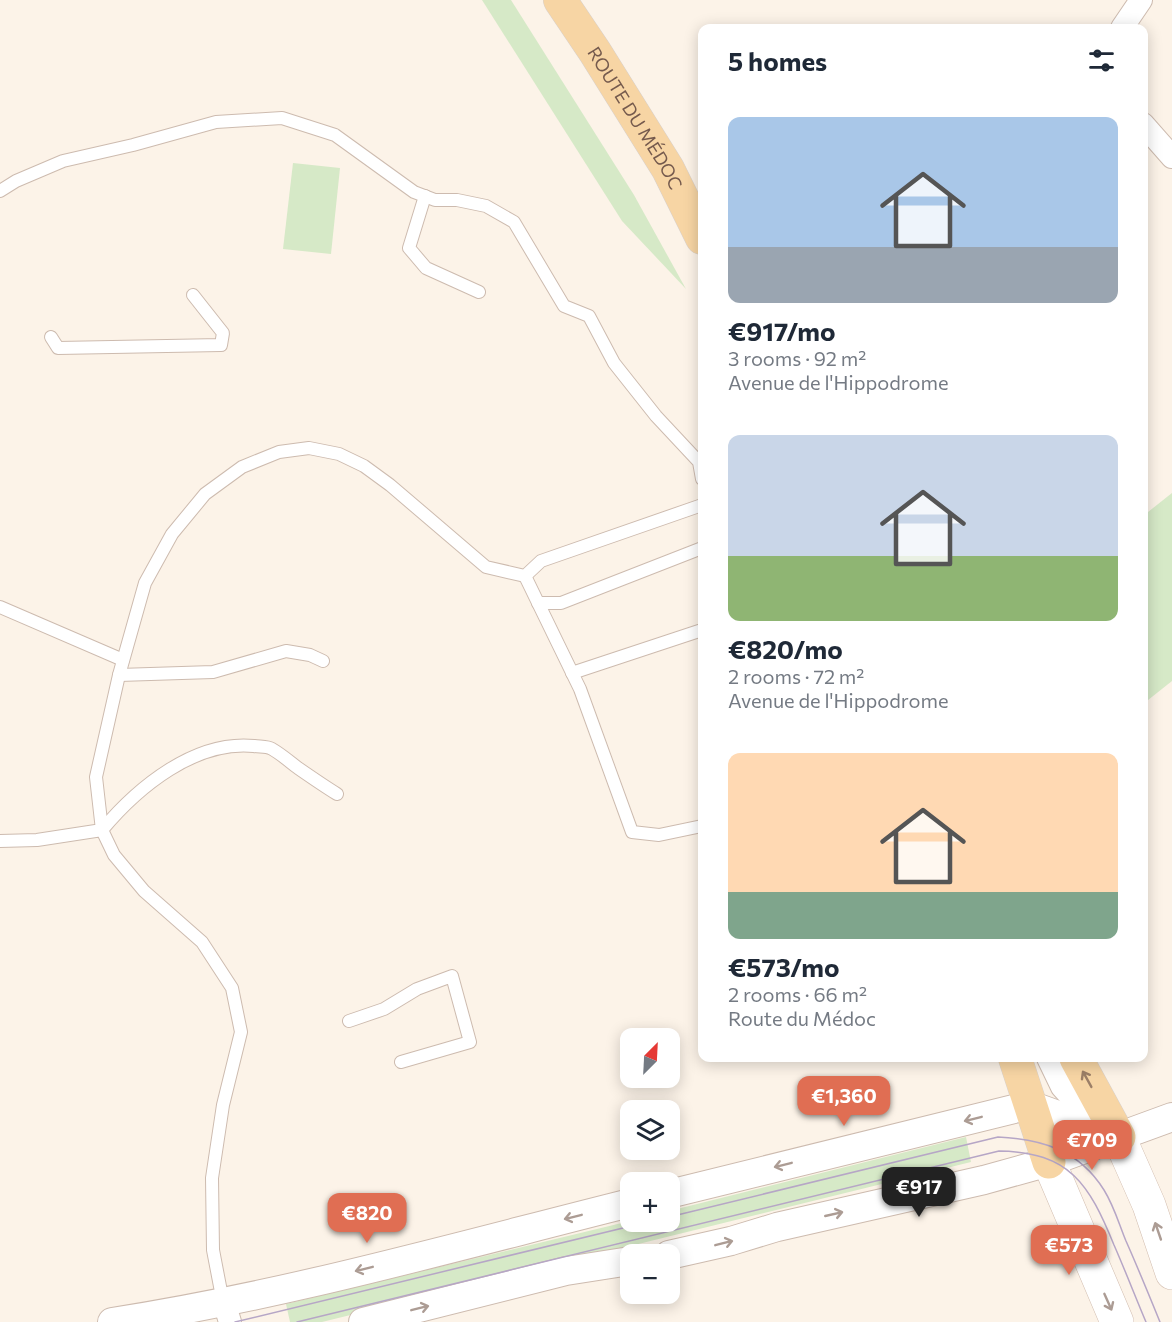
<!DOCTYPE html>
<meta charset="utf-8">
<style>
body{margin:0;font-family:Commissioner,sans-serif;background:#f2f2f3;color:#1f2937;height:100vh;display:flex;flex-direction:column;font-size:22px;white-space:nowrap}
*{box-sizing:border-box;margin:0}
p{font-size:20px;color:#747a83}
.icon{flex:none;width:33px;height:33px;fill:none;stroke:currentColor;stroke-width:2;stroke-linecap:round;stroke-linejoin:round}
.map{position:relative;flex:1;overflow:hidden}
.panel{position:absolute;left:698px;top:24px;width:450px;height:1038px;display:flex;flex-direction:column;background:#fff;border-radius:12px;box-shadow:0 3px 15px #0003}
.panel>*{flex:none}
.needle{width:39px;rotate:24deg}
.controls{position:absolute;left:620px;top:1028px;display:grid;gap:12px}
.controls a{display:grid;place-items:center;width:60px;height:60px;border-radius:12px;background:#fff;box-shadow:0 3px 15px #0003;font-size:30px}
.price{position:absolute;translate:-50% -51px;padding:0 14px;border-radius:12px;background:#e06e53;color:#fff;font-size:20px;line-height:39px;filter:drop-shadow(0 2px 3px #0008)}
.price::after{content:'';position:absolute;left:50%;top:36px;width:18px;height:14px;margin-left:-9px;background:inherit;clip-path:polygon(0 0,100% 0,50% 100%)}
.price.current{background:#222;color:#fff}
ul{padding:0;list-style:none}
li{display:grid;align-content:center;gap:12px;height:318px;padding:0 30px}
li span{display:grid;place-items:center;height:186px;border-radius:12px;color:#555}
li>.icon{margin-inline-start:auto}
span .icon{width:108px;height:108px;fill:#fffc;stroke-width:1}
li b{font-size:26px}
h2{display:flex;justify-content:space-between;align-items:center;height:72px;padding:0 30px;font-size:26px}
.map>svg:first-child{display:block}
.green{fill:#d6e9c7}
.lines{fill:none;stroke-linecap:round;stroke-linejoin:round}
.service-casing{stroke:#cdbbaf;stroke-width:14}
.minor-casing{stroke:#cdbbaf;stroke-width:24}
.tertiary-casing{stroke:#cdbbaf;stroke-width:30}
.secondary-casing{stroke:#d2bdaf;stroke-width:34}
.primary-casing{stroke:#d8d1cd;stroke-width:34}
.service{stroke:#fff;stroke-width:12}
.minor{stroke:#fff;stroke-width:22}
.tertiary{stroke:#fff;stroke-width:28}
.secondary{stroke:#fff;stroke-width:33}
.primary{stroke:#f7d5a4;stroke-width:33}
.tram{stroke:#b6a6c6;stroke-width:1.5}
.oneway{stroke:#9c7f67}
.oneway2{stroke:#ac9c94}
.labels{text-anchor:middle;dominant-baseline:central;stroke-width:4.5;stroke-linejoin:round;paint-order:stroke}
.street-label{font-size:18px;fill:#755a4d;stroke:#fef8ef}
</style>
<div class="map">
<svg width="1172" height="1322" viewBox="0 0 1172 1322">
<rect width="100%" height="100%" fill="#fcf3e8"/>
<g class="green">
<polygon points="482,0 511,0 634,195 686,289 622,221"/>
<polygon points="293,163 340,168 331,254 283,249"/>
<polygon points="1172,493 1172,681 1143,704 1143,516"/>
<polygon points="966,1137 971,1162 322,1322 290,1322 286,1304 630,1221 669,1221 669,1211"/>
</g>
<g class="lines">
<g class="service-casing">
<g id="service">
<polyline points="0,191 16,181 63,161 133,145 216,122 282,118 335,135 414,192 435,200 457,200 486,206 514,222 564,306 589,316 614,363 656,416 699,462 702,479"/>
<polyline points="425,196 409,248 426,268 479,292"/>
<polyline points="51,337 58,348 221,345 223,333 193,295"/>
<polyline points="525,576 580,689 632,832 659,835 702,826"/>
<polyline points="538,603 561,603 702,548"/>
<polyline points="0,607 123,660"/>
<polyline points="572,673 702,630"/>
<polyline points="119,675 213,672 286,651 310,655 323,661"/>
<polyline points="102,830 96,777 119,675 145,583 172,534 205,494 242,467 279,452 309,448 339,454 364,466 390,485 486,567 525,576 541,561 702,505"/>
<path d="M102,830C138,787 195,740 254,746C260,747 267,746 272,749C281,754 290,762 298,768C311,777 324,786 337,794"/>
<polyline points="0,841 37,840 102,830 114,855 144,891 202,942 232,988 241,1032 223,1105 212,1178 213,1250 223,1302"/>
<polyline points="349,1021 384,1009 417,989 452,976 470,1042 401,1062"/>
</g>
</g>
<g class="minor-casing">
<g id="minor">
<polyline points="1122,28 1141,0"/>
<polyline points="1143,124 1172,157"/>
<polyline points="1048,1058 1062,1087 1080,1107 1105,1126"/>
<polyline points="224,1302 230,1322"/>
</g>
</g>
<g class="tertiary-casing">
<g id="tertiary">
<polyline points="669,1194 1030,1105 1119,1137"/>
<polyline points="669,1255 731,1241 777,1227 984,1180 1049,1162 1172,1117"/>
<path d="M112,1322C287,1295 458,1246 630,1203"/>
<polyline points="363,1322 566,1271 630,1261"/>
</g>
</g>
<g class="secondary-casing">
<g id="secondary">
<polyline points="1119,1137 1149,1205 1172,1273"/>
<polyline points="1049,1162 1117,1322"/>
</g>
</g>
<g class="primary-casing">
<g id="primary">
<path id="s1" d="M560,0L595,52L668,169L702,238"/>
<polyline points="1015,1058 1049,1162"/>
<polyline points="1076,1058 1119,1137"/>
</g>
</g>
<use href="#service" class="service"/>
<use href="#minor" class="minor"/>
<use href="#tertiary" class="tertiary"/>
<use href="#secondary" class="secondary"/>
<use href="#primary" class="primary"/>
<g class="tram">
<path d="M669,1217L998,1137C1042,1139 1079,1150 1104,1190C1114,1206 1119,1224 1126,1241C1138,1268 1149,1295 1160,1322"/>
<polyline points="235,1322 652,1221"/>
<path d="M297,1322L999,1151C1070,1152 1089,1184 1114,1245C1125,1270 1135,1296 1146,1322"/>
</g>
</g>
<defs><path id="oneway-shaft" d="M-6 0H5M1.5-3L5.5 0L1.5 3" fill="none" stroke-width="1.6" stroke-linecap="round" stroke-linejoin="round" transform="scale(1.5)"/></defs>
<use class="oneway" href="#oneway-shaft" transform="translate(1087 1079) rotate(-119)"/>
<g class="oneway2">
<use href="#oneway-shaft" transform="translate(973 1119) rotate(166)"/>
<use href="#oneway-shaft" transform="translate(783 1165) rotate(166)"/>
<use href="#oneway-shaft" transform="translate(834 1214) rotate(-13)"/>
<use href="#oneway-shaft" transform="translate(573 1217) rotate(166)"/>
<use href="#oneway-shaft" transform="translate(1158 1231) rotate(-109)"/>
<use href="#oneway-shaft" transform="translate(724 1243) rotate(-14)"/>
<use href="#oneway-shaft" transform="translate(364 1269) rotate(166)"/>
<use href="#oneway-shaft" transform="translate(1108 1302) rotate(66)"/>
<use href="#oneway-shaft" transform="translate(420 1308) rotate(-14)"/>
</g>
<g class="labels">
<g class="street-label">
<text stroke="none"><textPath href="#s1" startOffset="140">ROUTE DU MÉDOC</textPath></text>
</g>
</g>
</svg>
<div class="controls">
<a><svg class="needle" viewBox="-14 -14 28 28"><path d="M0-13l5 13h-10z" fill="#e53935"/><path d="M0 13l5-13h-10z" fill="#747a83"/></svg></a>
<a><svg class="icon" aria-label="layers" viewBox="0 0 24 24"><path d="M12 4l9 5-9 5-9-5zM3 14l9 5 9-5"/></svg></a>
<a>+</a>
<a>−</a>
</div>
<b class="price" style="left:844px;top:1127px">€1,360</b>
<b class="price" style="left:1092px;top:1171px">€709</b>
<b class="price current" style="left:919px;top:1218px">€917</b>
<b class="price" style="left:367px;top:1244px">€820</b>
<b class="price" style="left:1069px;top:1276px">€573</b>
<section class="panel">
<h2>5 homes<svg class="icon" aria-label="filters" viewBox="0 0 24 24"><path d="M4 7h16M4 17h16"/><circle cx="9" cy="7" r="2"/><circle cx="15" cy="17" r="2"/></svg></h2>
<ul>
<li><span style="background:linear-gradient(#a9c7e8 70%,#9aa5b1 0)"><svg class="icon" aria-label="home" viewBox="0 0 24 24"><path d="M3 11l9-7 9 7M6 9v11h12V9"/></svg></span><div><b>€917/mo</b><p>3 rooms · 92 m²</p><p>Avenue de l'Hippodrome</p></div></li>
<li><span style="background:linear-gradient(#c9d6e8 65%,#8fb573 0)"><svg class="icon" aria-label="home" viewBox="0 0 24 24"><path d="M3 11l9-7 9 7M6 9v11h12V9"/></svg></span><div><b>€820/mo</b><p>2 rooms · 72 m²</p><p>Avenue de l'Hippodrome</p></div></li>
<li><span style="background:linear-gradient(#ffd9b3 75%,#7fa58c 0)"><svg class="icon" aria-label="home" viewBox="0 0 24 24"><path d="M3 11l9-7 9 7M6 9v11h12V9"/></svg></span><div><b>€573/mo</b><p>2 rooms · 66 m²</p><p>Route du Médoc</p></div></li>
</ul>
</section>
</div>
